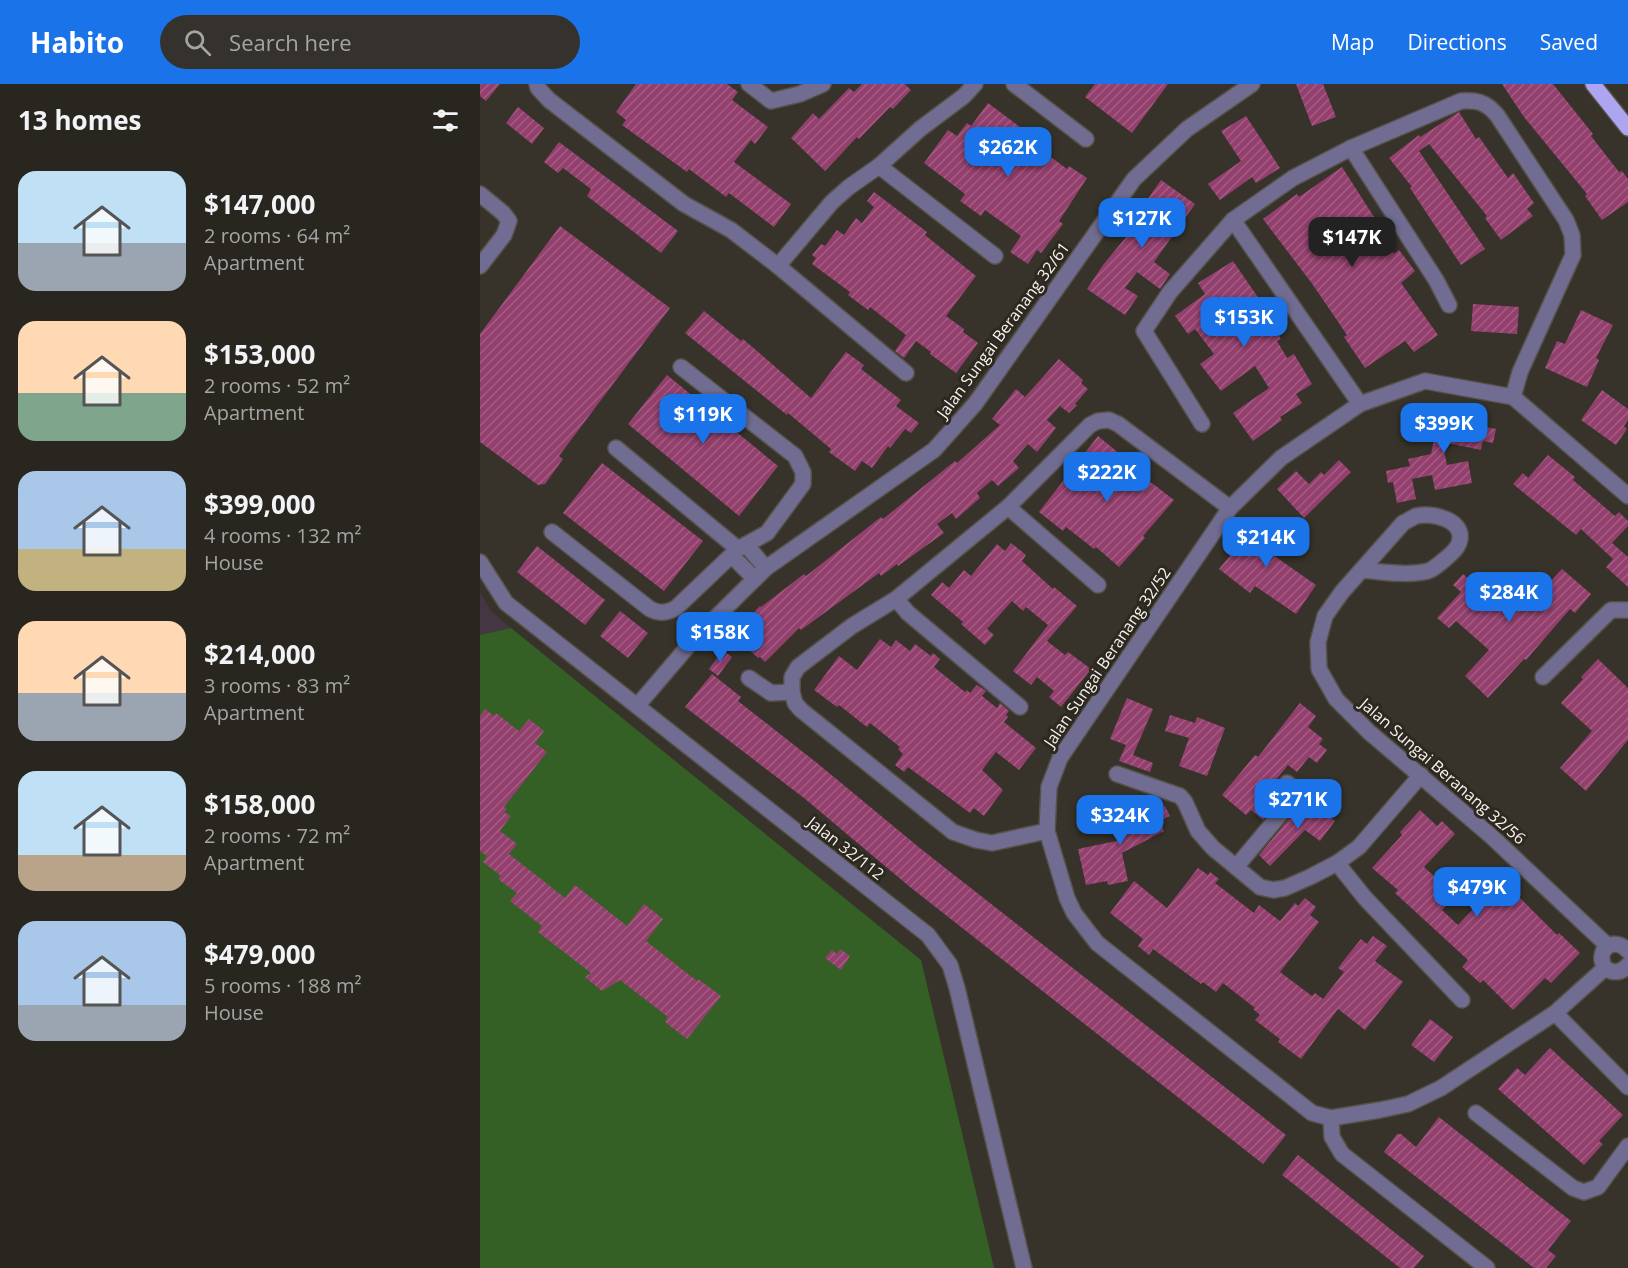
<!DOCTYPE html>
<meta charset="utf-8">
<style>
body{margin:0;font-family:"Open Sans",sans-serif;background:#35322d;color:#f1f3f6;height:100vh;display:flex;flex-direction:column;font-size:22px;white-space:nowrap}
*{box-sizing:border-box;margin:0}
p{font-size:20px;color:#a5a5a5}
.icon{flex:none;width:33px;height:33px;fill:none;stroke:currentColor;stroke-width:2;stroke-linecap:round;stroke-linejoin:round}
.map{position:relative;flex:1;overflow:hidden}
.panel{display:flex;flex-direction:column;background:#292620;width:480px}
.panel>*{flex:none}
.price{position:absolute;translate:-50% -51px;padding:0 14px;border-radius:12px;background:#1a73e8;color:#fff;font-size:20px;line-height:39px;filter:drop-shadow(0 2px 3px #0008)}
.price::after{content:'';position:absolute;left:50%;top:36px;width:18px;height:14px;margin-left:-9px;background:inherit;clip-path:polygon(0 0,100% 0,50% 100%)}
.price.current{background:#222;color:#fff}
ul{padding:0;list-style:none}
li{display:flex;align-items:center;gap:18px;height:150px;padding:0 18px}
li span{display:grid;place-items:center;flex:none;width:168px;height:120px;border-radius:18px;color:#555}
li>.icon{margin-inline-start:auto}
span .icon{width:72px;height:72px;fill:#fffc;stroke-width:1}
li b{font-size:26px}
h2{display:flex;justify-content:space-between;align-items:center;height:72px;padding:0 18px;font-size:26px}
header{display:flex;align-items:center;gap:36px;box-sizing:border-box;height:84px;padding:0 30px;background:#1a73e8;color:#fff}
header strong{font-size:28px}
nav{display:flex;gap:33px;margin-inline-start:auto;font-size:21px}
.search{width:420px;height:54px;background:#35322d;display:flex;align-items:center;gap:15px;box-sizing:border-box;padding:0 21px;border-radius:33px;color:#a5a5a5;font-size:22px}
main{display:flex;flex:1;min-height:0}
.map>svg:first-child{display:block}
.commercial{fill:#443643}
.green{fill:#356025}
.building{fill:url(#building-hatch)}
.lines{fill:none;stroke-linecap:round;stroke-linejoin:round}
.minor-casing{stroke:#56524a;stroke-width:18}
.major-casing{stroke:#56524a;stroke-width:18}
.minor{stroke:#716d92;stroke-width:15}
.major{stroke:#aea5f0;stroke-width:15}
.labels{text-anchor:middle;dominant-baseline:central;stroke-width:6;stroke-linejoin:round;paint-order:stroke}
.street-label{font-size:16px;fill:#f7f5ef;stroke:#2d2921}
</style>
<header>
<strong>Habito</strong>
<div class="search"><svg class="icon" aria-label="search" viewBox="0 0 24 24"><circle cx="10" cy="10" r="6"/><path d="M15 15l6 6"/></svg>Search here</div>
<nav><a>Map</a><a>Directions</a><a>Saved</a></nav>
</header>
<main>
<section class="panel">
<h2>13 homes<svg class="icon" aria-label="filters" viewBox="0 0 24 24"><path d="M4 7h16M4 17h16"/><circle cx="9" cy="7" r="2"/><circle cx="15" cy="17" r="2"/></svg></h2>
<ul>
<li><span style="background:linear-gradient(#bfe0f5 60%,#9aa5b1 0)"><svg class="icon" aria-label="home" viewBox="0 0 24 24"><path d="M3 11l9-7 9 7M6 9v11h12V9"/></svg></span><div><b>$147,000</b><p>2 rooms · 64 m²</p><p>Apartment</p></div></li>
<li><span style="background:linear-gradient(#ffd9b3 60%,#7fa58c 0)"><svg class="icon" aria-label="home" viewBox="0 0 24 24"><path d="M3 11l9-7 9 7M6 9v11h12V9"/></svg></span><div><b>$153,000</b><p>2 rooms · 52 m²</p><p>Apartment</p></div></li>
<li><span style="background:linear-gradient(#a9c7e8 65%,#c2b280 0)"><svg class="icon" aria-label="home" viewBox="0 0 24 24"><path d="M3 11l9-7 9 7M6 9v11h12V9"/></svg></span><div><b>$399,000</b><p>4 rooms · 132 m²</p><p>House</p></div></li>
<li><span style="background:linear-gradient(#ffd9b3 60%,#9aa5b1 0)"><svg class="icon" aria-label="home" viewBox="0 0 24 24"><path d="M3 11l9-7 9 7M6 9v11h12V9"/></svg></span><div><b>$214,000</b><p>3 rooms · 83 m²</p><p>Apartment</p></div></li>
<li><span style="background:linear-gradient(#bfe0f5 70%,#b9a48a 0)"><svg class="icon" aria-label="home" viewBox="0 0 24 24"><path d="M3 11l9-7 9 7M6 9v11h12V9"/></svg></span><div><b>$158,000</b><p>2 rooms · 72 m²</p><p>Apartment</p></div></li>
<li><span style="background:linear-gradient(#a9c7e8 70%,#9aa5b1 0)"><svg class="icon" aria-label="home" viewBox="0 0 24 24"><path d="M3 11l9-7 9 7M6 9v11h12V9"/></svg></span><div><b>$479,000</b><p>5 rooms · 188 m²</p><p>House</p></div></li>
</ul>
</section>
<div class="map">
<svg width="1148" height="1184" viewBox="0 0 1148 1184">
<defs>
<pattern id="building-hatch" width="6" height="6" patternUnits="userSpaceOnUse" patternTransform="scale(1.5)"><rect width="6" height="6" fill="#94406e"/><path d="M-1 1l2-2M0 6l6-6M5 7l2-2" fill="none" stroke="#a45c83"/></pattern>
</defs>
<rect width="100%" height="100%" fill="#37332a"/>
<polygon class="commercial" points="0,508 11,527 31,544 0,551"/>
<polygon class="green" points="31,544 441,876 514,1184 0,1184 0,551"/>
<g class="building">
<polygon points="0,0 20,0 6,17 0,12"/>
<polygon points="156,0 247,0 258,8 252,16 288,43 275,60 271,56 254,78 311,120 294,143 249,109 246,113 209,85 207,88 142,41 146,36 136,28"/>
<polygon points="382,0 425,0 431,6 413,25 410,23 379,55 377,53 345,87 311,54 333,29 339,35 369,4 374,8"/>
<polygon points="615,0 688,0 652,49 605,13"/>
<polygon points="816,0 843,0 856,33 832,42"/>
<polygon points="1022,0 1073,0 1113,50 1111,52 1139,88 1142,87 1148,95 1148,118 1122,136 1105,112 1107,110 1044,33"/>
<polygon points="508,19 560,58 556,62 587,85 589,82 607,94 579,137 583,140 561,169 557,166 548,180 530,168 541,152 505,126 501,132 480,117 485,110 444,79 468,46 477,52 487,39 491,42"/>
<polygon points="38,23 64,44 52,60 26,39"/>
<polygon points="979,28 996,55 999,53 1028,94 1033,89 1054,119 1047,125 1053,132 1021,156 1005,134 1007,132 949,60 939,67 1005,165 981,181 930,104 932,103 909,74 939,51 940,53"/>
<polygon points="766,32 800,84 776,99 772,93 740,116 728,100 761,77 741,47"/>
<polygon points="79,58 198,147 181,169 107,112 111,105 83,84 78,89 64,78"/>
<polygon points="862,83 896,136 893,138 914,170 919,166 935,187 921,199 958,251 934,268 925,257 885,284 864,253 867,251 833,201 783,135 817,110 819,113"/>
<polygon points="681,96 715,120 674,178 690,190 680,205 657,188 645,204 658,212 645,231 607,205 623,181 651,147 670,119 667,116"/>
<polygon points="394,108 447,148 445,151 496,192 466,232 484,245 483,248 498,259 476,289 450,270 451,268 436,257 424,274 415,267 426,251 390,223 388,226 368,211 370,208 332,180 336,174 332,171 341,160 345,162 357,146 364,151 376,134 382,139 394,123 387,117"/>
<polygon points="80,142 190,224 79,372 83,375 65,400 58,401 0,358 0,250"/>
<polygon points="753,177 786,225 782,227 801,255 797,257 807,274 814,270 832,300 816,310 822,319 800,333 802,336 773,357 753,329 789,304 775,282 741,307 720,280 734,270 715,245 708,250 695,232 725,210 718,199"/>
<polygon points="993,220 1039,223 1037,250 991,247"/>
<polygon points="1101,226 1133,241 1116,274 1119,276 1107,303 1065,284 1077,257 1085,260"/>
<polygon points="224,227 261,257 263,255 277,267 331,314 366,268 384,281 381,285 421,316 416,322 439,339 431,349 425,345 410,364 408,362 392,384 382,377 375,387 349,368 351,365 308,329 307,331 205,249"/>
<polygon points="579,275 603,296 601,299 608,305 595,320 597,321 589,329 580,322 567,336 576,344 557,368 548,360 533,377 539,384 518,402 512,396 497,409 500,414 476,435 472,429 457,440 464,449 418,482 417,480 401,492 399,489 321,546 319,544 285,578 280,573 278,574 253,551 280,522 281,523 324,490 326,492 401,433 403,435 475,377 477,379 520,341 512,335 536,305 545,313"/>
<polygon points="187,291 298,382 259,432 148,340"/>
<polygon points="1122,306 1148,325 1148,336 1144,342 1147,345 1136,361 1101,336"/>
<polygon points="982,320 995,323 993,333 1007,336 1006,343 1016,345 1013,359 1003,357 1001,366 962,358 967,381 988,377 992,399 955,406 952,391 932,395 936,415 917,419 913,398 908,399 906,387 930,382 928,375 951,370 960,326 980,330"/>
<polygon points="618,352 640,370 638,373 694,416 663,452 665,454 639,483 616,463 614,465 586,443 583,447 559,428"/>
<polygon points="1068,371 1095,393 1093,396 1135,432 1139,428 1148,437 1148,442 1132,459 1148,473 1148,503 1126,483 1133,475 1101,445 1096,451 1033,400 1043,389 1048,394"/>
<polygon points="859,376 871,388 824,434 797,405 816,387 829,400 841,388 844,391"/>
<polygon points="122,379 223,457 184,507 83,429"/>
<polygon points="771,433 802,460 793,471 836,501 816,530 775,502 770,509 739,485 762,457 755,452"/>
<polygon points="531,459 546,471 542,477 573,505 574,503 597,522 567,557 585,571 588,568 611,585 581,623 569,613 574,607 557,593 551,601 533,587 568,541 546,523 543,527 532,517 507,545 514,551 505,561 481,540 483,538 451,511 462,498 469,504 484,486 491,492 517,460 525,467"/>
<polygon points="57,462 125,516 105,541 37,488"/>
<polygon points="1082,485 1111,510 1095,529 1090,525 1046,576 1044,575 1008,614 985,592 1009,566 976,537 969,544 957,534 981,508 973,501 983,490 994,500 996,498 1003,504 1011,495 1022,505 1026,500 1048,521"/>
<polygon points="140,527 168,549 148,574 120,552"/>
<polygon points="400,555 411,563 416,556 430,567 435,560 451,572 453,569 460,575 454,583 485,608 487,606 490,609 497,601 506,607 502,612 517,624 520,619 529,627 526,631 528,633 524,638 556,664 539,686 516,668 502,686 523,706 504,732 494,724 490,729 428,683 424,688 415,681 423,670 418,665 420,663 390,639 387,643 359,621 357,623 334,606 359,572 377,586"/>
<polygon points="243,566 252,573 238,592 229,585"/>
<polygon points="1118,575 1148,604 1148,656 1106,707 1080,684 1112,647 1081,619 1103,595 1101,593"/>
<polygon points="232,590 261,613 258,617 337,679 441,765 806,1051 783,1080 430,803 324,714 205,623"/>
<polygon points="647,614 673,625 653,671 673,679 670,688 639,677 646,661 630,655"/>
<polygon points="820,619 836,632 828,643 843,655 839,660 847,666 837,679 829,673 817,688 808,681 796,696 798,703 805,710 783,736 771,726 766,731 742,711 775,671 778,673"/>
<polygon points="5,625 14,632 16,629 39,647 49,635 64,647 55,659 67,668 24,723 27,725 24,728 31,732 20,747 37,760 29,770 85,814 95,801 147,842 164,820 183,835 166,857 217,897 218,895 241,912 207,955 185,938 188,933 140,896 122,907 105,893 111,889 58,848 62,842 30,817 37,809 18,795 21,792 3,778 7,772 0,767 0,632"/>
<polygon points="690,631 715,639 717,633 745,644 727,692 699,682 709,654 685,647"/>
<polygon points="824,714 855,737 840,757 825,746 790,782 779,771 821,720"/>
<polygon points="685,722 690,732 679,737 684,747 642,769 648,797 628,801 627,797 606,801 598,765 641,756 629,731 643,724 649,735 672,723 674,728"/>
<polygon points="940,726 957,742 962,737 975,750 944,783 976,812 962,826 978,841 997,821 993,817 1016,790 1036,808 1035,809 1077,851 1079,849 1100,869 1071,899 1065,894 1033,926 1003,896 1000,899 982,883 988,876 915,809 918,806 892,784 922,751 920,748"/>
<polygon points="718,784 728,791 730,788 739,795 735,799 774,829 779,821 800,837 815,819 818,822 825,814 836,823 830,831 839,838 800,888 832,912 835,909 843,915 864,888 858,884 868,871 881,855 887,860 893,852 907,862 895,877 923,898 885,946 858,925 821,975 798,958 800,955 775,936 780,931 773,925 775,924 743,899 736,908 723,898 721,900 673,865 669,871 658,862 663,855 630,829 654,797 687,824"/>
<polygon points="360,865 370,872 361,886 345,874 352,866 357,870"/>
<polygon points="950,935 973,953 954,978 931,961"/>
<polygon points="1070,964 1143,1031 1119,1057 1123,1060 1104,1081 1018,1005 1037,984 1045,991"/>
<polygon points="959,1033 1091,1137 1068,1166 1076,1172 1066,1184 1054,1184 904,1068 917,1050 921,1050 936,1063"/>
<polygon points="818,1071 944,1172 934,1184 920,1184 802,1091"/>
</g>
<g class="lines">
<g class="minor-casing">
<g id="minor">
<polyline points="57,0 58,4 69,16 204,120 251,146 298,182 426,289"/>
<polyline points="269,0 291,17 320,10 343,0"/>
<polyline points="534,0 606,55"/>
<polyline points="871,64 956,196 969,221"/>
<polyline points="399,82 515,172"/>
<polyline points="0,110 23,129 29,137 24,151 0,182"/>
<polyline points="753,136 880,320"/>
<polyline points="298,182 352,118 369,103 399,82 440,45 484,12 495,0"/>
<path d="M722,340L664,247L690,208L753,136L813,94L871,64L981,17C997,16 1006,18 1017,31L1086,136L1092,151L1093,171L1040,288L1033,313"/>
<polyline points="136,364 258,465"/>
<polyline points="528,423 618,501"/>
<path d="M72,448L170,525C180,530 186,529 196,524L258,465L287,449L323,400V388L315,372L201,283"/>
<polyline points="266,461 286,484"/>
<polyline points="252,472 275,495"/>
<polyline points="0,478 26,519 448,851 470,881 477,904 544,1184"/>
<path d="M883,486C903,488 928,492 948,487C954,485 959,480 964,476C969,472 977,465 979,459C987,436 952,428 936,432C932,434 927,437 923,439L862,508L845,532L838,558L839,585L856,615L889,648L1011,752L1128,862"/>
<polyline points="416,515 428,529 540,623"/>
<polyline points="1063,593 1131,526 1148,526"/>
<polyline points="269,594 291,609 312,608"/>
<polyline points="157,622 216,553 286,484 454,366 495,320 654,95 707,45 772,0"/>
<polyline points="637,690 700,712 705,718 718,747 733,764 780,803 793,806 805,804 830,793 857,779 879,763 941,691"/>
<polyline points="567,747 512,759 496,756 473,748 321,626 315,619 312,608 312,593 318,583 372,542 416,515 528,423 610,341 618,337 629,336 638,340 750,424"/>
<polyline points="857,779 885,814 982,916"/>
<polyline points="756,783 814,714 816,706 807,699"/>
<path d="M1148,867C1134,851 1114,866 1125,884C1133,890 1142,889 1148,881"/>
<polyline points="1125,884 1075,929 961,1004 928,1020 900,1026 851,1034 832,1029 617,859 594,829 587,814 567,747 569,703 580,674 750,424 801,374 880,320 945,297 1033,313 1148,412"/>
<polyline points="1075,929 1148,1003"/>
<polyline points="996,1029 1093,1104 1104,1108 1118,1103 1148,1062"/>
<polyline points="851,1034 852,1053 862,1070 1007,1184"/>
</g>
</g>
<g class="major-casing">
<polyline id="major" points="1113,0 1148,44"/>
</g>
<use href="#minor" class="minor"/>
<use href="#major" class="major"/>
</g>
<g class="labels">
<g class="street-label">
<text transform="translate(523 246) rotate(-54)">Jalan Sungai Beranang 32/61</text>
<text transform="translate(627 573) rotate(-56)">Jalan Sungai Beranang 32/52</text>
<text transform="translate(963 687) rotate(41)">Jalan Sungai Beranang 32/56</text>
<text transform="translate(366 764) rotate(38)">Jalan 32/112</text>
</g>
</g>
</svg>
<b class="price" style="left:528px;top:94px">$262K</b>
<b class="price" style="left:662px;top:165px">$127K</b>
<b class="price current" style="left:872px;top:184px">$147K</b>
<b class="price" style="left:764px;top:264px">$153K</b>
<b class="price" style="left:223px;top:361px">$119K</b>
<b class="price" style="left:964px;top:370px">$399K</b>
<b class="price" style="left:627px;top:419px">$222K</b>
<b class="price" style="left:786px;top:484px">$214K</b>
<b class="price" style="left:1029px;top:539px">$284K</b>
<b class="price" style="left:240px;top:579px">$158K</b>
<b class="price" style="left:818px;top:746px">$271K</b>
<b class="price" style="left:640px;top:762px">$324K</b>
<b class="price" style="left:997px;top:834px">$479K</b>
</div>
</main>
